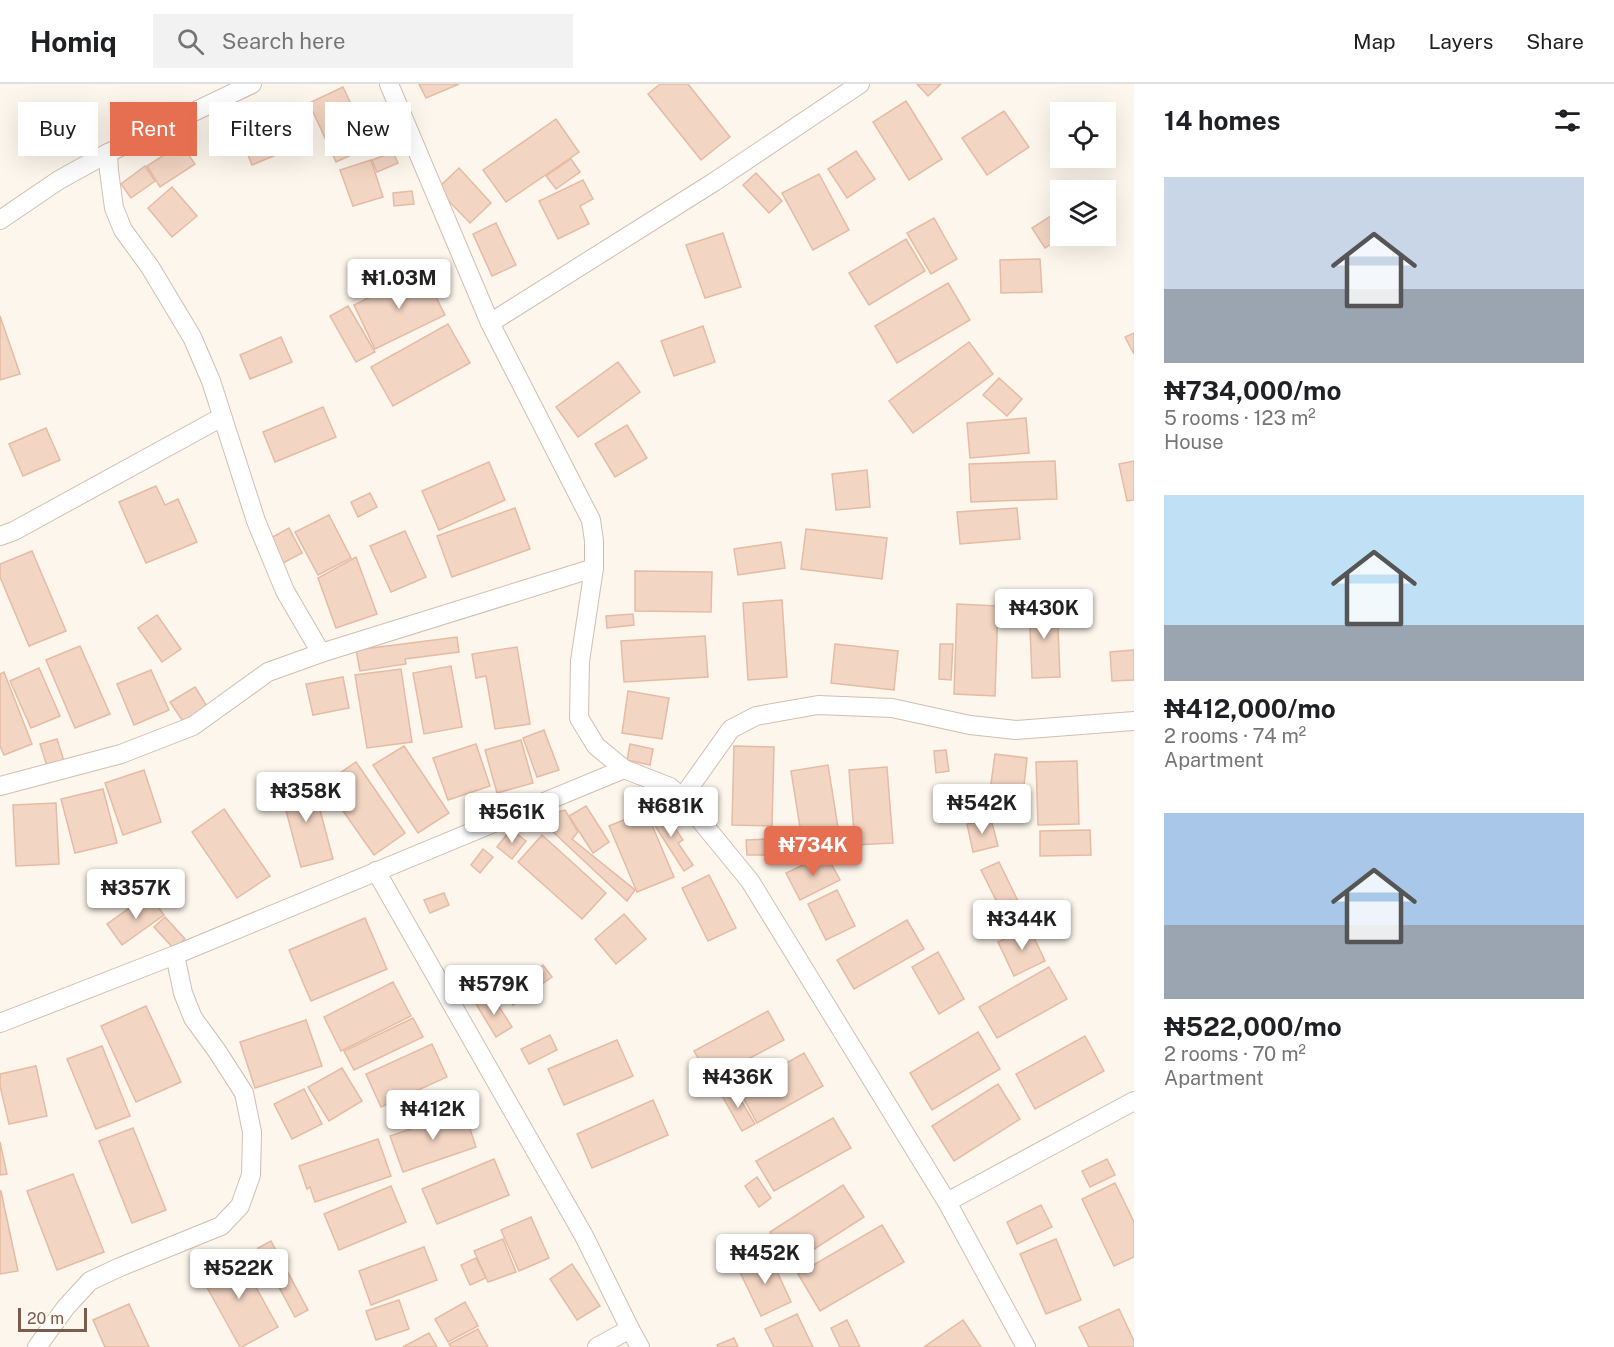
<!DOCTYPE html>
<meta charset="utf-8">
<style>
body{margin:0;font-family:"Public Sans",sans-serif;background:#f2f2f2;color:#202124;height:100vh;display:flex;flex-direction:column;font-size:22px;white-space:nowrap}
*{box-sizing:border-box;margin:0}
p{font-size:20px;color:#757577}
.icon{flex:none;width:33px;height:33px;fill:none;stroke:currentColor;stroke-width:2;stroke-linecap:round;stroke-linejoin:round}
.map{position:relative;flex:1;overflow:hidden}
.details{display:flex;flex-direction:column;background:#fff;width:480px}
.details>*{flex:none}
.top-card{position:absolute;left:18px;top:18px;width:570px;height:54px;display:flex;gap:12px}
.fabs{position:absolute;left:1050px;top:18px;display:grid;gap:12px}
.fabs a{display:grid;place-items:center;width:66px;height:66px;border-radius:0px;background:#fff;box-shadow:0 6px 24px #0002;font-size:30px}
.scale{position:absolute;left:18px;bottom:15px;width:69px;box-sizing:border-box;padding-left:6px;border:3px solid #7a5c4d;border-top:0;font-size:16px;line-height:21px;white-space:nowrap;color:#7a5c4d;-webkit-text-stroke:4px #fffaf3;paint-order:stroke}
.price{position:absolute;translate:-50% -51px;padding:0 14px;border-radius:6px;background:#fff;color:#222;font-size:20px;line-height:39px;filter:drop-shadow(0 2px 3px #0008)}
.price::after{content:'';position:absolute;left:50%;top:36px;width:18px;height:14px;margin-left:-9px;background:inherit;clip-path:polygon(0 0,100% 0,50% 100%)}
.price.current{background:#e76f51;color:#fff}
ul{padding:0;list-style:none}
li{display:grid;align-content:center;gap:12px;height:318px;padding:0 30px}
li span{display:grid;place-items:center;height:186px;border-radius:0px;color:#555}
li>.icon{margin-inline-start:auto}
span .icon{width:108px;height:108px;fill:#fffc;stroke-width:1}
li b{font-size:26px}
h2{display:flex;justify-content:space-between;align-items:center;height:72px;padding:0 30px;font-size:26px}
.tag{padding:0 21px;border-radius:0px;background:#fff;box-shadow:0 6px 24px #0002;font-size:21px;line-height:54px}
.tag.current{background:#e76f51;color:#fff}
header{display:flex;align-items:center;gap:36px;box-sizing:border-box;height:84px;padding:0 30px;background:#fff;border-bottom:2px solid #e0e0e0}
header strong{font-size:28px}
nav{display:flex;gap:33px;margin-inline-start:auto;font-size:21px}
.search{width:420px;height:54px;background:#f2f2f2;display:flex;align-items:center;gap:15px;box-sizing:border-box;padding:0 21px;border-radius:0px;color:#757577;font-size:22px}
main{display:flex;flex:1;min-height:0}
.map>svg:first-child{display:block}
.building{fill:#f3d5c3;stroke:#e6bba3;stroke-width:1.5}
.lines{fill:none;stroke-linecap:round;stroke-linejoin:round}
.street-casing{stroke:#d1beb0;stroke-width:20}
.street{stroke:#fff;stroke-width:18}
</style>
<header>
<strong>Homiq</strong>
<div class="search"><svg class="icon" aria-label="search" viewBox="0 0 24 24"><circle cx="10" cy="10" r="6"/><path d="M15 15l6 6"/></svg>Search here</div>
<nav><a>Map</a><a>Layers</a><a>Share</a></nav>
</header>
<main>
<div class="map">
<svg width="1134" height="1263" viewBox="0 0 1134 1263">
<rect width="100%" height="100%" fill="#fdf6ec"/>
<g class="building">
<polygon points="419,0 459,0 426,14"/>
<polygon points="660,0 688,0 730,53 701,76 648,10"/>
<polygon points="917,0 941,0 928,12"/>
<polygon points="343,3 371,62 336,78 309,19"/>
<polygon points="906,17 942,75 909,96 873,38"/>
<polygon points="1004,27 1029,63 987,91 962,54"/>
<polygon points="556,35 579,68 506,118 483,86"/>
<polygon points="270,37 283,68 252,81 239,49"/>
<polygon points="181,60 195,80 160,103 147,82"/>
<polygon points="856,67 875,95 847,114 828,85"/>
<polygon points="393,68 398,79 377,88 372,76"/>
<polygon points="571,75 580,88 556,105 546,92"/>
<polygon points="371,76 383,113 353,122 340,86"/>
<polygon points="145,82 155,97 131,114 121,100"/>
<polygon points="459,84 491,119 470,139 437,105"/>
<polygon points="756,89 782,117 769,129 743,101"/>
<polygon points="819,90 849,146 813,166 782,109"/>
<polygon points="583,96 593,115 580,122 589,140 558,155 539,117"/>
<polygon points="172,103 197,132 172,153 148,124"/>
<polygon points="412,107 414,120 394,122 393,109"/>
<polygon points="1060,126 1060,152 1064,152 1045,164 1032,144"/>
<polygon points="934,134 957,175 931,190 907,149"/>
<polygon points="496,139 516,181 492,192 473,150"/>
<polygon points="723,149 741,203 705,214 686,161"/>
<polygon points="906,155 925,187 869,221 849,189"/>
<polygon points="1040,175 1042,208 1001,209 1000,176"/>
<polygon points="423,187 445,231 375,265 354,221"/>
<polygon points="948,199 970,236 897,279 875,242"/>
<polygon points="348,222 375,268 356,278 330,232"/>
<polygon points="0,232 20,290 0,296"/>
<polygon points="448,240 470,279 393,322 371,283"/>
<polygon points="703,242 715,278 674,292 661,257"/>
<polygon points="1134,249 1134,270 1125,253"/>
<polygon points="281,253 292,278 250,295 240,271"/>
<polygon points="969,258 993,290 913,349 889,317"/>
<polygon points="618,278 640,308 578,353 556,323"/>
<polygon points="999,294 1022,315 1007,332 983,311"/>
<polygon points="323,323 336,353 275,378 263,348"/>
<polygon points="1026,334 1029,369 970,374 967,339"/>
<polygon points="627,341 647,374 615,393 595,360"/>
<polygon points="46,344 60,376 23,392 9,360"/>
<polygon points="1055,377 1057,415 971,418 969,380"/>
<polygon points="1134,377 1134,416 1127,417 1119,380"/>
<polygon points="489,378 505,416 439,446 422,407"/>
<polygon points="867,386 870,423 836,426 832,390"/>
<polygon points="156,402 165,421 178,415 197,458 146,479 119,418"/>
<polygon points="370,409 377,423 358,433 351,418"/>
<polygon points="515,424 530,465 452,493 437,452"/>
<polygon points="1017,424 1020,455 960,460 957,428"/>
<polygon points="329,431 351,474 318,491 295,448"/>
<polygon points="289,444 302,469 283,479 269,455"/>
<polygon points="806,445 887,454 882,495 801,485"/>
<polygon points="405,447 426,493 391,508 370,462"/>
<polygon points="781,458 785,484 738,491 734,465"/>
<polygon points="32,467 66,547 29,562 0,493 0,480"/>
<polygon points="356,473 377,530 336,544 318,494"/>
<polygon points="635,487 712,488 711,528 635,527"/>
<polygon points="782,516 787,593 748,596 743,519"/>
<polygon points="1057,517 1060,593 1032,594 1029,518"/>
<polygon points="957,520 998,522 995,612 954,610"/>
<polygon points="633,530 634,541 607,544 606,532"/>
<polygon points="157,531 181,565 162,578 138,544"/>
<polygon points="705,552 708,593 624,598 621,557"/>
<polygon points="457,553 459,568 405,575 406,580 360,587 356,566"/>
<polygon points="835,560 898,567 894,606 831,599"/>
<polygon points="940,560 953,560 951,596 939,595"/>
<polygon points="80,562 110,630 75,644 46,576"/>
<polygon points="517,563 530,640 495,645 486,592 476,594 472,570"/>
<polygon points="1134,566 1134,596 1112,597 1110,568"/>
<polygon points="451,582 462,643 424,650 413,589"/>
<polygon points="39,584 60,632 31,644 10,597"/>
<polygon points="401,585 412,658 367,664 355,591"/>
<polygon points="151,586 169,626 134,641 117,600"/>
<polygon points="4,588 32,660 4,671 0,662 0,590"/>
<polygon points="343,593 349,624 313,631 306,600"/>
<polygon points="195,603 208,624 184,639 170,618"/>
<polygon points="628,607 669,614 662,655 622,649"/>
<polygon points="544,646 559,686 537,693 523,654"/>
<polygon points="57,655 64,677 47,682 40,660"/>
<polygon points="521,656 533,699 497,709 485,666"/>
<polygon points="476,660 490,702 448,716 433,674"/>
<polygon points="630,660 653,665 650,681 627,676"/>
<polygon points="404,662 449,729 418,749 373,681"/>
<polygon points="734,662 774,663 772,742 732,741"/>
<polygon points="946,666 949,687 936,689 934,667"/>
<polygon points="995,670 1027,674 1023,711 990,707"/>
<polygon points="1077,677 1079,740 1038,741 1036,678"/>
<polygon points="356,678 405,749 374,771 324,700"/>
<polygon points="828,681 840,756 803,762 791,687"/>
<polygon points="887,683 893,759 855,761 849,686"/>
<polygon points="144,686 161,738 123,751 105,699"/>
<polygon points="312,696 333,775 301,783 280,704"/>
<polygon points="103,705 117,759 75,769 61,715"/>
<polygon points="975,705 979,728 946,733 942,710"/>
<polygon points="56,719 59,780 16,782 13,721"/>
<polygon points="586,722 609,758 593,769 569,732"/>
<polygon points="224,725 270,792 237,814 192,748"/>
<polygon points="565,726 578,748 572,755 635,806 627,817 537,733"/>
<polygon points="663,726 683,756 678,759 693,781 684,787 650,734"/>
<polygon points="646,727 674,793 637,808 609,742"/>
<polygon points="991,735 998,762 973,768 967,740"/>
<polygon points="511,745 526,757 512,775 497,763"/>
<polygon points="1090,746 1091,771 1040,772 1040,747"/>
<polygon points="542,751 606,809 582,835 518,778"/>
<polygon points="767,755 767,771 747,771 746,756"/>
<polygon points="483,765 493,773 480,789 471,781"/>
<polygon points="826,770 840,796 800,816 786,789"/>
<polygon points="999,778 1018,817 1001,826 981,786"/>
<polygon points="709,791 736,844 708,857 682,804"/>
<polygon points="837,806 855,842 826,856 808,820"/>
<polygon points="444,809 449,821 430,829 424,816"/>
<polygon points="149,810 164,831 122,861 107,840"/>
<polygon points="624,830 646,855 616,880 595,855"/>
<polygon points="165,833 185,855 174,865 154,843"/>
<polygon points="365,834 387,885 311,917 289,866"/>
<polygon points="907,836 924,865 854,905 837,876"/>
<polygon points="1029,843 1045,877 1014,892 998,858"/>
<polygon points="938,868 964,915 939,930 912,883"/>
<polygon points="543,881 552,893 533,906 525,895"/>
<polygon points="1049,883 1067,915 997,954 979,923"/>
<polygon points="393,898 411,932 341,967 324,933"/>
<polygon points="514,899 524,913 513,921 503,907"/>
<polygon points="491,910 512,943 496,953 476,920"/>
<polygon points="146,922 181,998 136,1018 101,942"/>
<polygon points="768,927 784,956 710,995 694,967"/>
<polygon points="413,934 423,953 354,986 344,967"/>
<polygon points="306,936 322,982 255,1004 240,958"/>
<polygon points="978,948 1000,985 932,1026 910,989"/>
<polygon points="550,951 557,966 529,980 521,965"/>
<polygon points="1085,952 1104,987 1035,1025 1016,990"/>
<polygon points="617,956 633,992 564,1021 548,985"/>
<polygon points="432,960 447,993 381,1023 366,990"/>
<polygon points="102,962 130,1032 96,1045 67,975"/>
<polygon points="804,969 823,1002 757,1039 739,1006"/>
<polygon points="36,982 47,1032 9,1040 0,1002 0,990"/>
<polygon points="342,984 362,1017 329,1037 308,1003"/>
<polygon points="998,1000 1020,1035 954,1077 932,1042"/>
<polygon points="733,1003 755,1040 742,1047 721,1010"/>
<polygon points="304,1005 322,1040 292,1055 274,1020"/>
<polygon points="653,1016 668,1051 592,1084 577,1050"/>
<polygon points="464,1027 476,1063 403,1088 390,1052"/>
<polygon points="833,1034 851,1064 774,1107 756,1077"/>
<polygon points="133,1044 166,1126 132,1139 99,1057"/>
<polygon points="378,1055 391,1092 315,1118 310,1103 307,1105 299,1082"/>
<polygon points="0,1058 7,1090 0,1091"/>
<polygon points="494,1075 509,1111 437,1140 422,1105"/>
<polygon points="1107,1075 1115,1091 1090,1103 1082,1087"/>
<polygon points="73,1090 104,1168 57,1186 27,1107"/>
<polygon points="757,1093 771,1114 759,1123 745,1102"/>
<polygon points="1115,1099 1134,1138 1134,1173 1114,1182 1082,1115"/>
<polygon points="843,1101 864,1133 791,1180 770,1148"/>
<polygon points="391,1102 406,1138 339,1166 324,1130"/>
<polygon points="0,1107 1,1107 18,1187 0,1190"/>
<polygon points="1041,1121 1052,1143 1017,1160 1007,1138"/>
<polygon points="531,1133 549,1174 519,1187 501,1146"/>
<polygon points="882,1141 904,1178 820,1227 798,1190"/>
<polygon points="503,1155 516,1188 488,1198 474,1167"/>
<polygon points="1056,1155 1081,1216 1046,1230 1020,1170"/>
<polygon points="271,1157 308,1226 295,1233 258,1164"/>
<polygon points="424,1163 437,1196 371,1221 359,1187"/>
<polygon points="237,1169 278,1243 242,1263 240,1263 199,1189"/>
<polygon points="769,1170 791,1218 761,1232 738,1184"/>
<polygon points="476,1174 486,1194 470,1201 461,1181"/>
<polygon points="572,1180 600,1222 577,1236 550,1195"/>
<polygon points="399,1216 409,1245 376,1256 366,1227"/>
<polygon points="465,1218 478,1242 448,1258 435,1235"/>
<polygon points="129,1220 149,1263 105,1263 93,1236"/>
<polygon points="1119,1225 1134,1257 1134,1263 1089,1263 1079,1243"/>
<polygon points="797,1230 813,1263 774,1263 765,1245"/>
<polygon points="847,1236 860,1263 840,1263 831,1244"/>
<polygon points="963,1236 981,1263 924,1263"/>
<polygon points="478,1245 488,1263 451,1263 449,1260"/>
<polygon points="429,1249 437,1263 403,1263"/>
<polygon points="734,1254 738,1263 718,1263 717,1261"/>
</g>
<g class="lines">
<g class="street-casing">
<g id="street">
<polyline points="389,0 490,239 591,436 594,457 594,484 580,577 579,634 596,662 624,685 670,703 682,714 750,797 947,1118 1026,1263"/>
<polyline points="108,69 109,87 114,124 123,146 150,183 192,253 211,297 256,437 285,507 321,569"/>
<polyline points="0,136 59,96 108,69 252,0"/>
<polyline points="490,239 714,98 860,0"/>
<polyline points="0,452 14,447 222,333"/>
<polyline points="0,702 121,670 193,642 268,588 321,569 594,484"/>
<polyline points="682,714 731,645 756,632 818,621 892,624 970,641 1016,646 1134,637"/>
<polyline points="376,787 584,1152 630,1245 640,1263"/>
<polyline points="0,939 175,871 624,685"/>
<polyline points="947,1118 1134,1017"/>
<polyline points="37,1263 66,1223 90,1197 120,1183 221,1142 240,1122 251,1091 252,1048 244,1009 217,967 193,934 183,909 175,871"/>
<polyline points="597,1263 630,1245"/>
</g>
</g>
<use href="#street" class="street"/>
</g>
</svg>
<div class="fabs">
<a><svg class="icon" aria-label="locate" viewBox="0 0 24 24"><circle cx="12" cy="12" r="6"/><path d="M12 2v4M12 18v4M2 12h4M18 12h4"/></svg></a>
<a><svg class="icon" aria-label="layers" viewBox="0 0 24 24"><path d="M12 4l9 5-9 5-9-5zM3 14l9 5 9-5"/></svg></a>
</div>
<div class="scale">20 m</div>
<b class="price" style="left:399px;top:226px">₦1.03M</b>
<b class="price" style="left:1044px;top:556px">₦430K</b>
<b class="price" style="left:306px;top:739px">₦358K</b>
<b class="price" style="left:982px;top:751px">₦542K</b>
<b class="price" style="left:671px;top:754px">₦681K</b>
<b class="price" style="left:512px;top:760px">₦561K</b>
<b class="price current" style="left:813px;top:793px">₦734K</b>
<b class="price" style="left:136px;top:836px">₦357K</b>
<b class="price" style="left:1022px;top:867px">₦344K</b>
<b class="price" style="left:494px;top:932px">₦579K</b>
<b class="price" style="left:738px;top:1025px">₦436K</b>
<b class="price" style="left:433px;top:1057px">₦412K</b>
<b class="price" style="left:765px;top:1201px">₦452K</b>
<b class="price" style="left:239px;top:1216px">₦522K</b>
<div class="top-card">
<a class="tag">Buy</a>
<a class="tag current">Rent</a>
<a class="tag">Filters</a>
<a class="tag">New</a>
</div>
</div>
<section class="details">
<h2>14 homes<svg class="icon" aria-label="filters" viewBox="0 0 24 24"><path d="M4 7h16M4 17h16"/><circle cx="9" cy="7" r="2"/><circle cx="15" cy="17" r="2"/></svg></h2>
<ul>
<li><span style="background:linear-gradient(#c9d6e8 60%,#9aa5b1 0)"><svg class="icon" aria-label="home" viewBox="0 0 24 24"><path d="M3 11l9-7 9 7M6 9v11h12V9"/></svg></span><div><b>₦734,000/mo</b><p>5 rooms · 123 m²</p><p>House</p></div></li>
<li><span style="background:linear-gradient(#bfe0f5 70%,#9aa5b1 0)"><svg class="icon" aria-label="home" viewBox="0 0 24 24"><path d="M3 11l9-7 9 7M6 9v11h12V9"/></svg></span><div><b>₦412,000/mo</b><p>2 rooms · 74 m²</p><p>Apartment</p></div></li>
<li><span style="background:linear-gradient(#a9c7e8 60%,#9aa5b1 0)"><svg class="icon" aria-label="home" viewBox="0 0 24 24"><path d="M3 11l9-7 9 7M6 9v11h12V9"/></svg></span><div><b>₦522,000/mo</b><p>2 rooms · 70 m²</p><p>Apartment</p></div></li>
</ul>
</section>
</main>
